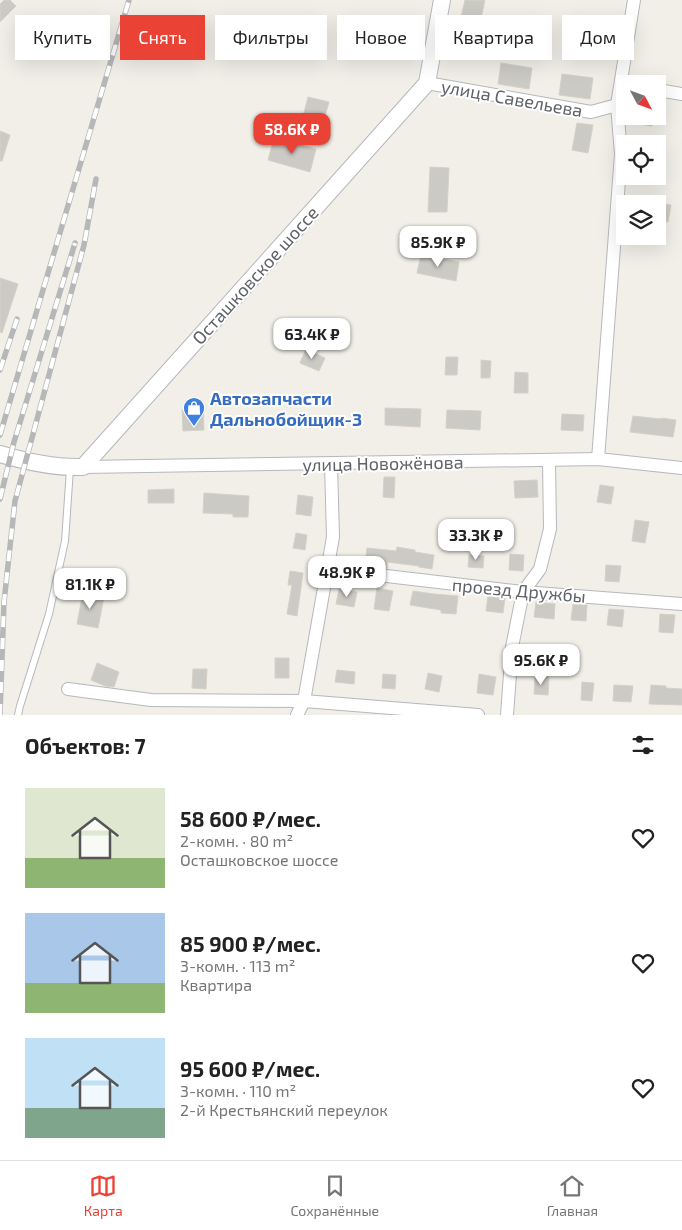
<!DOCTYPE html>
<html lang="ru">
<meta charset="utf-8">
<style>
body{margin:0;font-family:"Exo 2",sans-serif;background:#f2f2f2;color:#222;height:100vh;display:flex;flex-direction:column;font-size:19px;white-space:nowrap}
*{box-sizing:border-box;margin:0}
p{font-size:16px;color:#767676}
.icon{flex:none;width:28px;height:28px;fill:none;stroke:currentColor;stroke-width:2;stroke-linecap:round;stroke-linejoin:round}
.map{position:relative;height:715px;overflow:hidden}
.details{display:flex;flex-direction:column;background:#fff;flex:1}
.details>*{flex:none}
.top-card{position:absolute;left:15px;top:15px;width:652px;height:45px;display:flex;gap:10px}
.needle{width:32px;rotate:131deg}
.controls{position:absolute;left:616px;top:75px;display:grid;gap:10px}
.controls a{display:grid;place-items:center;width:50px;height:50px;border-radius:0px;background:#fff;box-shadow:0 5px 20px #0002;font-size:25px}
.price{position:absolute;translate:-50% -42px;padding:0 11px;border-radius:10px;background:#fff;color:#222;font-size:16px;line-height:32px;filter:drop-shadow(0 1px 2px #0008)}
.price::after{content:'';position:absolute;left:50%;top:30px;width:15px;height:11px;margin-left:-8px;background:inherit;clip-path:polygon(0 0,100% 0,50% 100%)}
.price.on{background:#ea4335;color:#fff}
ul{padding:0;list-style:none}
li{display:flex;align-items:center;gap:15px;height:125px;padding:0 25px}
li span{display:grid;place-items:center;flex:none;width:140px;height:100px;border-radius:0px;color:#555}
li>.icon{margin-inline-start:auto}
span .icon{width:60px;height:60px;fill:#fffc;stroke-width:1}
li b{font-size:21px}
h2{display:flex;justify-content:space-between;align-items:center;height:60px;padding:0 25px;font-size:21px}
.tag{padding:0 18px;border-radius:0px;background:#fff;box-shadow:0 5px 20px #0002;font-size:18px;line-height:45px}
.tag.on{background:#ea4335;color:#fff}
.menu{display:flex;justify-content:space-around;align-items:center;height:70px;border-top:1px solid #e0e0e0;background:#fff;font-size:14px;color:#767676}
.menu a{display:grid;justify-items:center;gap:2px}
.menu .on{color:#ea4335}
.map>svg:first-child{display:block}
.building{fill:#cccac5;stroke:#d6d1c6}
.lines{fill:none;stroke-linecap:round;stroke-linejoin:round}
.service-casing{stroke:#b5b8bc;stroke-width:8}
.minor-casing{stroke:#b5b8bc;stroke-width:14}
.tertiary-casing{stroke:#b5b8bc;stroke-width:18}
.service{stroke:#fff;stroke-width:6}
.minor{stroke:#fff;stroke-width:12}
.tertiary{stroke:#fff;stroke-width:16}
.rail-casing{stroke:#b6b7b8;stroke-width:5.5}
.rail{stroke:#fff;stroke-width:4;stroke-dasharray:11;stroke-linecap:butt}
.labels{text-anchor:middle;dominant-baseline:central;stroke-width:4;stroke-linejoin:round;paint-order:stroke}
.street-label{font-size:18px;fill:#5f6368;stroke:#fff}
.shop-label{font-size:18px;font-weight:bold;fill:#366cbe;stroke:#fff;text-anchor:start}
</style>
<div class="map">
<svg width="682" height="715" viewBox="0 0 682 715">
<rect width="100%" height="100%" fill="#f1efe8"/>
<g class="building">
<polygon points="4,0 10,0 16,6 0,22 0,4"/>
<polygon points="465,0 485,0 476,42 456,38"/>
<polygon points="506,22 541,28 537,50 502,45"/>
<polygon points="501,63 532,68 529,89 498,84"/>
<polygon points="562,74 593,78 590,99 559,95"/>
<polygon points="308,97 329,102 321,130 301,124"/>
<polygon points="626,116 654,116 652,126 627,122"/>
<polygon points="577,123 593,125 588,153 572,150"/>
<polygon points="0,131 10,135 2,161 0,161"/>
<polygon points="274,138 316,149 310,172 268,160"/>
<polygon points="430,167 449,168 447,212 428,212"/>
<polygon points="658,203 671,205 668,222 658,221"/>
<polygon points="421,255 459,262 456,281 417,273"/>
<polygon points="0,278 18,284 2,333 0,332"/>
<polygon points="306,349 325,358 319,371 300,363"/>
<polygon points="446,357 458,357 457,375 445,375"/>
<polygon points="481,360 491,361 490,378 481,378"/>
<polygon points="515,372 528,373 528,393 514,393"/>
<polygon points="385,408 421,409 420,427 385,425"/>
<polygon points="203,409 204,430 183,431 182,410"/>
<polygon points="447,410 481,411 480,430 446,428"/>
<polygon points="562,414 584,415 583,431 561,430"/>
<polygon points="633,416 661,419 661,418 676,420 673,437 630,432"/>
<polygon points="384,477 395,477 394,498 383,497"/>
<polygon points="537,480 538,497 515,498 514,481"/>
<polygon points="600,485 614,487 611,504 597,502"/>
<polygon points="174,489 174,503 148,503 148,490"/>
<polygon points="204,493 249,496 248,517 233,517 233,514 203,513"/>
<polygon points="298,495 313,497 311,516 296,514"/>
<polygon points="635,520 649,522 645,543 632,541"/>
<polygon points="296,533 307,535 305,550 293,548"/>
<polygon points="397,547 415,550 415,552 434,555 432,569 419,567 419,566 387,562 387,568 365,565 367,548 396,551"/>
<polygon points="510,554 524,555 523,571 509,570"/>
<polygon points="469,555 484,556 483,568 468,567"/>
<polygon points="606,565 621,566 619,582 605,581"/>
<polygon points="290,571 303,573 297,616 287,614 292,585 288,585"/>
<polygon points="377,588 393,591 389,611 374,609"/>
<polygon points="339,589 357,592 354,607 336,604"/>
<polygon points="413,591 434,594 458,596 456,614 441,613 441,610 410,605"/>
<polygon points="83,592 104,597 98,628 77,624"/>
<polygon points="488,596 505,598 503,613 486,611"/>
<polygon points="536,602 555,604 554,619 534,617"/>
<polygon points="573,604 587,605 586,621 571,620"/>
<polygon points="609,609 624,610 622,627 607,625"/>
<polygon points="660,614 675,615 673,633 659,632"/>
<rect x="275" y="658" width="14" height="20"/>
<polygon points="97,663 119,672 114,687 105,686 91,680"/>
<polygon points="193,669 207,669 206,689 192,688"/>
<polygon points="337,670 355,672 354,684 335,682"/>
<polygon points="428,673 442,676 439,692 425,689"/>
<polygon points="383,674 396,675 395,689 382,688"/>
<polygon points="479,674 496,677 493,695 477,693"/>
<polygon points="535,676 549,677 548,695 534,694"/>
<polygon points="582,682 594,683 592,701 581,700"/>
<polygon points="614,685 633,686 631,702 613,701"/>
<polygon points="651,685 666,686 666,688 682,689 682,705 649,704"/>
</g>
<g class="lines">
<g class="service-casing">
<polyline id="service" points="18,715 20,706 49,614 65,541 70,469"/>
</g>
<g class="minor-casing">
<g id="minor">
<polyline points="427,83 591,112 617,105 625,100"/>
<polyline points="658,90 682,94"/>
<polyline points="598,459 621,154 617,105 634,0"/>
<polyline points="83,467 598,459 682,468"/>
<polyline points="327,569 523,592 682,604"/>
<polyline points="68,689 151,700 304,701 478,715"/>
<polyline points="297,715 304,701 333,537 331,464"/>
<polyline points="507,715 512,647 523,592 540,569 550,529 549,460"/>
</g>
</g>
<g class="tertiary-casing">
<path id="tertiary" d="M0,454C27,462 55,468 83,467L427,83L442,0"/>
</g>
<use href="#service" class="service"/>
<use href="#minor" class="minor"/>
<use href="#tertiary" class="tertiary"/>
<g class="rail-casing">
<g id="rail">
<polyline points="0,370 17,319"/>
<polyline points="0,435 129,0"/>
<polyline points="0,499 14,442 75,243"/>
<polyline points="0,715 4,602 15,501 84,245 96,179"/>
</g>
</g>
<use href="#rail" class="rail"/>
</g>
<defs>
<g id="shop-pin" transform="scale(1.125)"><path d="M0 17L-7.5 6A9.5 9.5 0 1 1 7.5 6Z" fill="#3f7fe0" stroke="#fff"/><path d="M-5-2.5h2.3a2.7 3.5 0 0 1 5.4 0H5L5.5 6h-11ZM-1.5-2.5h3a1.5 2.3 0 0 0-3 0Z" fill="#fff"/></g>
</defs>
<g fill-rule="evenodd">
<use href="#shop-pin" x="194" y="408"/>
</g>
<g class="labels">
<g class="street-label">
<text transform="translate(512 98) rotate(10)">улица Савельева</text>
<text transform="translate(255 275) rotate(-48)">Осташковское шоссе</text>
<text transform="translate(383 463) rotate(-1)">улица Новожёнова</text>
<text transform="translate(519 590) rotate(5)">проезд Дружбы</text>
</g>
<g class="shop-label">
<text x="210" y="398">Автозапчасти<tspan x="210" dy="21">Дальнобойщик-3</tspan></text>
</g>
</g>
</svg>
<div class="controls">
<a><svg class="needle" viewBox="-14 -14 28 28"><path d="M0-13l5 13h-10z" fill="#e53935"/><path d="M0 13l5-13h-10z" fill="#767676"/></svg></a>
<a><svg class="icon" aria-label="locate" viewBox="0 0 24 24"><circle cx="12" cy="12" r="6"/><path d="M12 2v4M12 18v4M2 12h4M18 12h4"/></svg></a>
<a><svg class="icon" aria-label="layers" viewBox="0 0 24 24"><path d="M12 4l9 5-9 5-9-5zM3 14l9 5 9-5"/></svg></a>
</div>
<b class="price on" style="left:292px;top:155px">58.6K ₽</b>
<b class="price" style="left:438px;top:268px">85.9K ₽</b>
<b class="price" style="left:312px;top:360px">63.4K ₽</b>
<b class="price" style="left:476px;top:561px">33.3K ₽</b>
<b class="price" style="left:347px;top:598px">48.9K ₽</b>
<b class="price" style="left:90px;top:610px">81.1K ₽</b>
<b class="price" style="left:541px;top:686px">95.6K ₽</b>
<div class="top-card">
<a class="tag">Купить</a>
<a class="tag on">Снять</a>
<a class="tag">Фильтры</a>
<a class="tag">Новое</a>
<a class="tag">Квартира</a>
<a class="tag">Дом</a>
</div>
</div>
<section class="details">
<h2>Объектов: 7<svg class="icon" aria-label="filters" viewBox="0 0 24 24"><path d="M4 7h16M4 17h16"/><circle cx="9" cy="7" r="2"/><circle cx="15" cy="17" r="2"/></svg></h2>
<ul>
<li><span style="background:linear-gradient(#dfe7d0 70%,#8fb573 0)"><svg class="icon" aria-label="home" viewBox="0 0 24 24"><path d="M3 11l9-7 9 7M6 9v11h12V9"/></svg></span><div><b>58 600 ₽/мес.</b><p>2-комн. · 80 m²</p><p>Осташковское шоссе</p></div><svg class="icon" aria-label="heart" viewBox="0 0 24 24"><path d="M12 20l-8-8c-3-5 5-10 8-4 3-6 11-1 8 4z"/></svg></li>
<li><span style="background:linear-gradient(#a9c7e8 70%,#8fb573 0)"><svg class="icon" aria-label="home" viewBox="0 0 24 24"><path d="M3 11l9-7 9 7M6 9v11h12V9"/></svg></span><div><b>85 900 ₽/мес.</b><p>3-комн. · 113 m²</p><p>Квартира</p></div><svg class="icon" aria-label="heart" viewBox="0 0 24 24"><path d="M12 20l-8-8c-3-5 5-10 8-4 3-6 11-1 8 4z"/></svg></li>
<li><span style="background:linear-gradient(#bfe0f5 70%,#7fa58c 0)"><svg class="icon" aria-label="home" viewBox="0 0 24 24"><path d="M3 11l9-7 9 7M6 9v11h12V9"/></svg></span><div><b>95 600 ₽/мес.</b><p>3-комн. · 110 m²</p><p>2-й Крестьянский переулок</p></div><svg class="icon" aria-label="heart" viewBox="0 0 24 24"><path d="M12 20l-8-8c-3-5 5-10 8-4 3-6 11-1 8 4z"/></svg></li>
</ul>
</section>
<nav class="menu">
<a class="on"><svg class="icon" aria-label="map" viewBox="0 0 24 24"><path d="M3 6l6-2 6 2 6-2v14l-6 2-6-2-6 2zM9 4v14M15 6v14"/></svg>Карта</a>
<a><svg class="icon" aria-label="saved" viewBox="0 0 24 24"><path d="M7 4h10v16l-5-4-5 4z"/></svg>Сохранённые</a>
<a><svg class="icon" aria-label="home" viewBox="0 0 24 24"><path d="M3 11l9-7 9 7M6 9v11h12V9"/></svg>Главная</a>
</nav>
